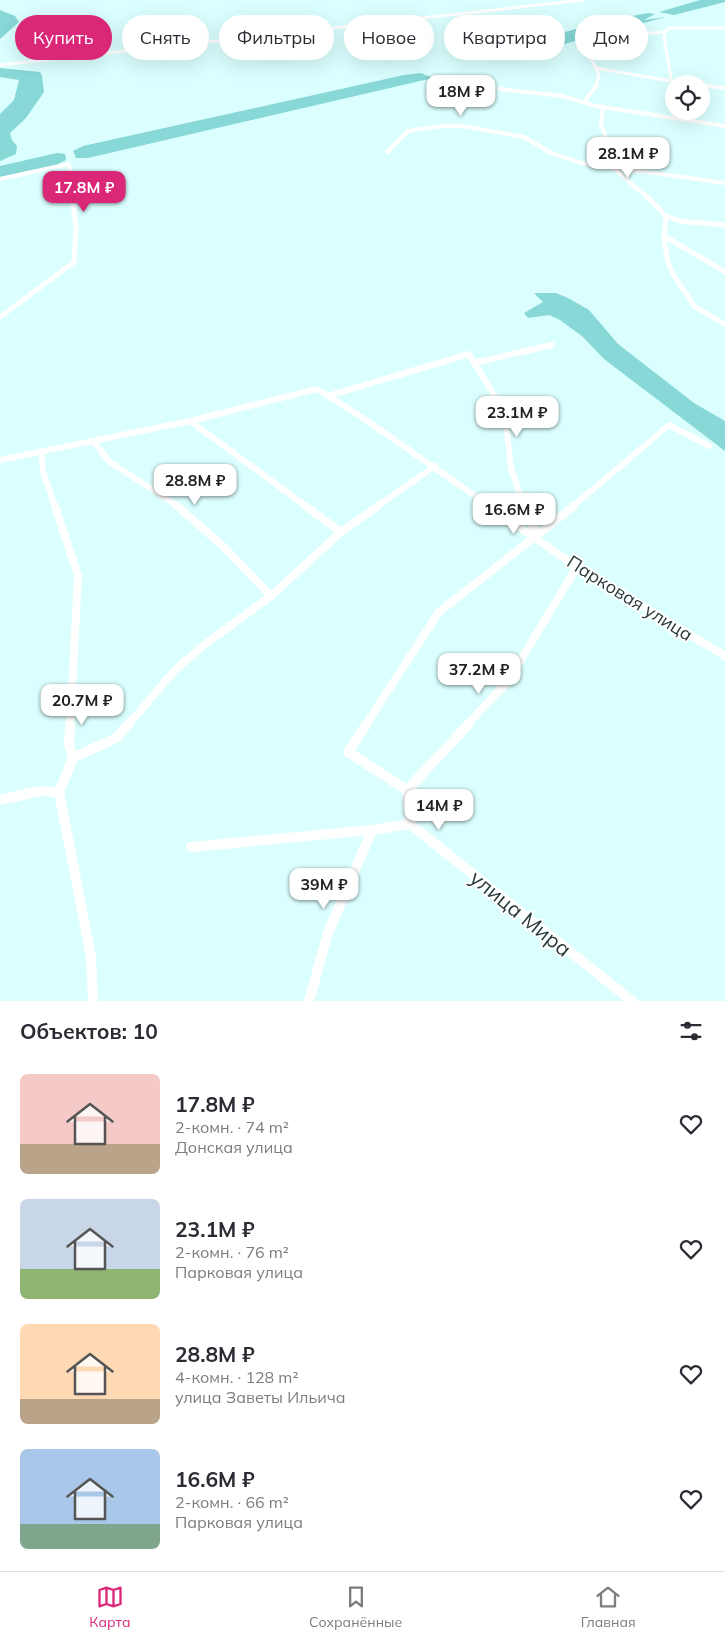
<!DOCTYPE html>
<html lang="ru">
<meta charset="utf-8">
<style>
body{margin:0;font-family:Mulish,sans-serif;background:#f2f2f3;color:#2b2b33;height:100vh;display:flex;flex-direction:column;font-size:19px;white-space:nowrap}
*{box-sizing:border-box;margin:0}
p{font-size:16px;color:#7c7c81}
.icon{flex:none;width:28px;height:28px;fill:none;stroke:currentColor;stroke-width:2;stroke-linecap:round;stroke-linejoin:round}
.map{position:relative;height:1001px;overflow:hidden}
.drawer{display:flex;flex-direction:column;background:#fff;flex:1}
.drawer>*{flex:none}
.top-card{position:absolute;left:15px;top:15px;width:695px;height:45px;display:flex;gap:10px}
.fabs{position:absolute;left:665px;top:75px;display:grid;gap:10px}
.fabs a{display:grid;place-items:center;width:45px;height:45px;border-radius:50%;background:#fff;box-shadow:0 5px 20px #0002;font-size:25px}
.price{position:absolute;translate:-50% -42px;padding:0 11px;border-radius:10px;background:#fff;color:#222;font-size:16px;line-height:32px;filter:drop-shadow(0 1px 2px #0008)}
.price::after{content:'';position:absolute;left:50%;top:30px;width:15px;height:11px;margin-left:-8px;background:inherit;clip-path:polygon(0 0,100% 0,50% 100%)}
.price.on{background:#db2777;color:#fff}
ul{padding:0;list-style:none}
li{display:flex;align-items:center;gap:15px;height:125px;padding:0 20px}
li span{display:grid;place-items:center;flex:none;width:140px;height:100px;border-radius:8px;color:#555}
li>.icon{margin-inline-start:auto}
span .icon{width:60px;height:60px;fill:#fffc;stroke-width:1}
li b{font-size:21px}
h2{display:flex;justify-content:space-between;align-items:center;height:60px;padding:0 20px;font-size:21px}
.pill{padding:0 18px;border-radius:22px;background:#fff;box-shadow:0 5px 20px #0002;font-size:18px;line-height:45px}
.pill.on{background:#db2777;color:#fff}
.dock{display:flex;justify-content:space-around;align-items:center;height:70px;border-top:1px solid #e1e1e2;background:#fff;font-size:14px;color:#7c7c81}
.dock a{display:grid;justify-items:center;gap:2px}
.dock .on{color:#db2777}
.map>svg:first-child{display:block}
.green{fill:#88d8d7}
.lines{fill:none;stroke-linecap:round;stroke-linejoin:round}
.street-far5{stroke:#fff;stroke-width:3}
.street-far4{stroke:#fff;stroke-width:4}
.street-far3{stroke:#fff;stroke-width:5}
.street-far2{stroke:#fff;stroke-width:6}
.street-far1{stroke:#fff;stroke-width:8}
.street{stroke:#fff;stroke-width:10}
.labels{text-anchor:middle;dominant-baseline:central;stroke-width:4;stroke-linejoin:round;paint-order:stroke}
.street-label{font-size:18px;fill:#283a3a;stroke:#fff}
.near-street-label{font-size:21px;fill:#283a3a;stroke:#fff}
</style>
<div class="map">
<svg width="725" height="1001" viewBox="0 0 725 1001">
<rect width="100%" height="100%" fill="#dafffe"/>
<g class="green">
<polygon points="700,0 725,0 725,2 674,15 659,12"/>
<polygon points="0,10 15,16 19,22 0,39"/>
<path d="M649,13L655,14L644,20L666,17L542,50L527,48C538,35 629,16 649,13Z"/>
<polygon points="0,68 40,72 42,76 44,92 26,118 10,133 12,140 17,146 16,154 0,161 0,114 14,100 19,80 0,77"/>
<polygon points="421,73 433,78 88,158 76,158 73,151 83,146 404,75"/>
<polygon points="57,153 65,154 66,160 56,165 0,177 0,166"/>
<polygon points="534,293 556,293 568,298 589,310 618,344 694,403 725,421 725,451 604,359 583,337 560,320 549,315 528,318 524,313 543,302"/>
</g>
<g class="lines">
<g class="street-far5">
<polyline points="0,65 583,0"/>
<polyline points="595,68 689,84"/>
<polyline points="671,79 664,38 665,32 669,28 725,28"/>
<polyline points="701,85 718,87"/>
<polyline points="596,87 599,75 591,58 610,47 612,39 624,35 665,32"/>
</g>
<g class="street-far4">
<polyline points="708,86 725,88"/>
<polyline points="499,89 562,96 596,106 725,126"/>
<polyline points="585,101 596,86"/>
<polyline points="603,107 601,125 612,152 607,167"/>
<polyline points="387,152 408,131 442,126 462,126 524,137 551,153 582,163 725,183"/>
<polyline points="613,168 646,196"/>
<polyline points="0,179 69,164 73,196"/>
</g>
<g class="street-far3">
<polyline points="645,195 666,216 664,240 668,263 673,274 695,307 725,324"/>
<polyline points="666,216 680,221 725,225"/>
<polyline points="664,236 725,272"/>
<polyline points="0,317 74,262 76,228 72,195"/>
</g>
<g class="street-far2">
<polyline points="474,363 552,345"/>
<polyline points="328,396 469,354 505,413 511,468 524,507"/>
<polyline points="190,421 307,507"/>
<polyline points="93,441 110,462 179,507"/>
<polyline points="41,451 43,471 55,507"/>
<polyline points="0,460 190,421 317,389 363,418 491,507"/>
<polyline points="376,507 435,466"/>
<polyline points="572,507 669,425 709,446"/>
</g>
<g class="street-far1">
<polyline points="55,506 78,576 70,726"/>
<polyline points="177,506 224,547 271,596"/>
<polyline points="305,506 341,532"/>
<polyline points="489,506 577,567 725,656"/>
<polyline points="524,506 537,536"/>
<polyline points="127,726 175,670 204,645 271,596 341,532 378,506"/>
<polyline points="365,726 439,612 574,506"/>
<polyline points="466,726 508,681 577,567"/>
</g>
<g class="street">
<polyline points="70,725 69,743 73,758 59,792 91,957 93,1001"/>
<polyline points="366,725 348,752 407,790"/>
<polyline points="73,758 116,738 128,725"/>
<polyline points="0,800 40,791 59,792"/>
<polyline points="410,824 407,790 468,725"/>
<polyline points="191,847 372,830 410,824 632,1001"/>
<polyline points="309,1001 328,933 372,830"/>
</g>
</g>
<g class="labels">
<g class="street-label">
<text transform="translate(630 598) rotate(32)">Парковая улица</text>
</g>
<g class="near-street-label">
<text transform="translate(521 913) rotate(39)">улица Мира</text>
</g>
</g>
</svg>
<div class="fabs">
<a><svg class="icon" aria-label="locate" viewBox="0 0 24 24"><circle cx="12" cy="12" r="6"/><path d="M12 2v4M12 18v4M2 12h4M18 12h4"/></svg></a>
</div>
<b class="price" style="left:461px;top:117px">18M ₽</b>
<b class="price" style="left:628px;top:179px">28.1M ₽</b>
<b class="price on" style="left:84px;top:213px">17.8M ₽</b>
<b class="price" style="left:517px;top:438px">23.1M ₽</b>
<b class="price" style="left:195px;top:506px">28.8M ₽</b>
<b class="price" style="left:514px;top:535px">16.6M ₽</b>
<b class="price" style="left:479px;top:695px">37.2M ₽</b>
<b class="price" style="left:82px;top:726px">20.7M ₽</b>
<b class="price" style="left:439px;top:831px">14M ₽</b>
<b class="price" style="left:324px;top:910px">39M ₽</b>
<div class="top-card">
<a class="pill on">Купить</a>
<a class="pill">Снять</a>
<a class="pill">Фильтры</a>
<a class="pill">Новое</a>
<a class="pill">Квартира</a>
<a class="pill">Дом</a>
</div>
</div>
<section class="drawer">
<h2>Объектов: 10<svg class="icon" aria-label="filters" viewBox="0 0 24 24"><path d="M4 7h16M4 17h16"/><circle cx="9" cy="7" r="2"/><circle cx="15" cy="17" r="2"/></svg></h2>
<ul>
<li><span style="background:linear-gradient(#f6c9c9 70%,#b9a48a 0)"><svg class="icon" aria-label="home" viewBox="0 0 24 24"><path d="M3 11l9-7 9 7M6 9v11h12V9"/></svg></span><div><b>17.8M ₽</b><p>2-комн. · 74 m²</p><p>Донская улица</p></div><svg class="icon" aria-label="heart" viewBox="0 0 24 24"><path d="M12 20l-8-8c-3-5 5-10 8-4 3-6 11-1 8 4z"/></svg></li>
<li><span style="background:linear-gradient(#c9d6e8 70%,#8fb573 0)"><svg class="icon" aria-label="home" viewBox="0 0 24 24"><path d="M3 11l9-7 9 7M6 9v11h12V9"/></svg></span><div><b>23.1M ₽</b><p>2-комн. · 76 m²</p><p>Парковая улица</p></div><svg class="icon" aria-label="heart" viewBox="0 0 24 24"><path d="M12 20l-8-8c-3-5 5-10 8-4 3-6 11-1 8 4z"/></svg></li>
<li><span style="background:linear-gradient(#ffd9b3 75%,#b9a48a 0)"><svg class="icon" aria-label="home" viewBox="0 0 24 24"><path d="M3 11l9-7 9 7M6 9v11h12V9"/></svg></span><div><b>28.8M ₽</b><p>4-комн. · 128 m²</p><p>улица Заветы Ильича</p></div><svg class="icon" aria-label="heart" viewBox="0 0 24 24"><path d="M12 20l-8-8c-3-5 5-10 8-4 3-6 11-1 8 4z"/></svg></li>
<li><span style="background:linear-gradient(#a9c7e8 75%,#7fa58c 0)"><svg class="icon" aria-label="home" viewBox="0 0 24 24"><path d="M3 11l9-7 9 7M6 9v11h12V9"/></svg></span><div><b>16.6M ₽</b><p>2-комн. · 66 m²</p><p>Парковая улица</p></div><svg class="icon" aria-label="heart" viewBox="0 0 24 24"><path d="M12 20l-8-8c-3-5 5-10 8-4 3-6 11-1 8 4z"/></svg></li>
</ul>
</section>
<nav class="dock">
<a class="on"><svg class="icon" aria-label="map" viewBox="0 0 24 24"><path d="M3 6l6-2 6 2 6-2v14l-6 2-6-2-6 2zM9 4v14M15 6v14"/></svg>Карта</a>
<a><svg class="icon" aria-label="saved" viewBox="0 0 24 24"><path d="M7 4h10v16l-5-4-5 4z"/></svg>Сохранённые</a>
<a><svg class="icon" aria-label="home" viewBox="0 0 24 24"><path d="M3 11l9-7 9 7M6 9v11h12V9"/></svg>Главная</a>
</nav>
